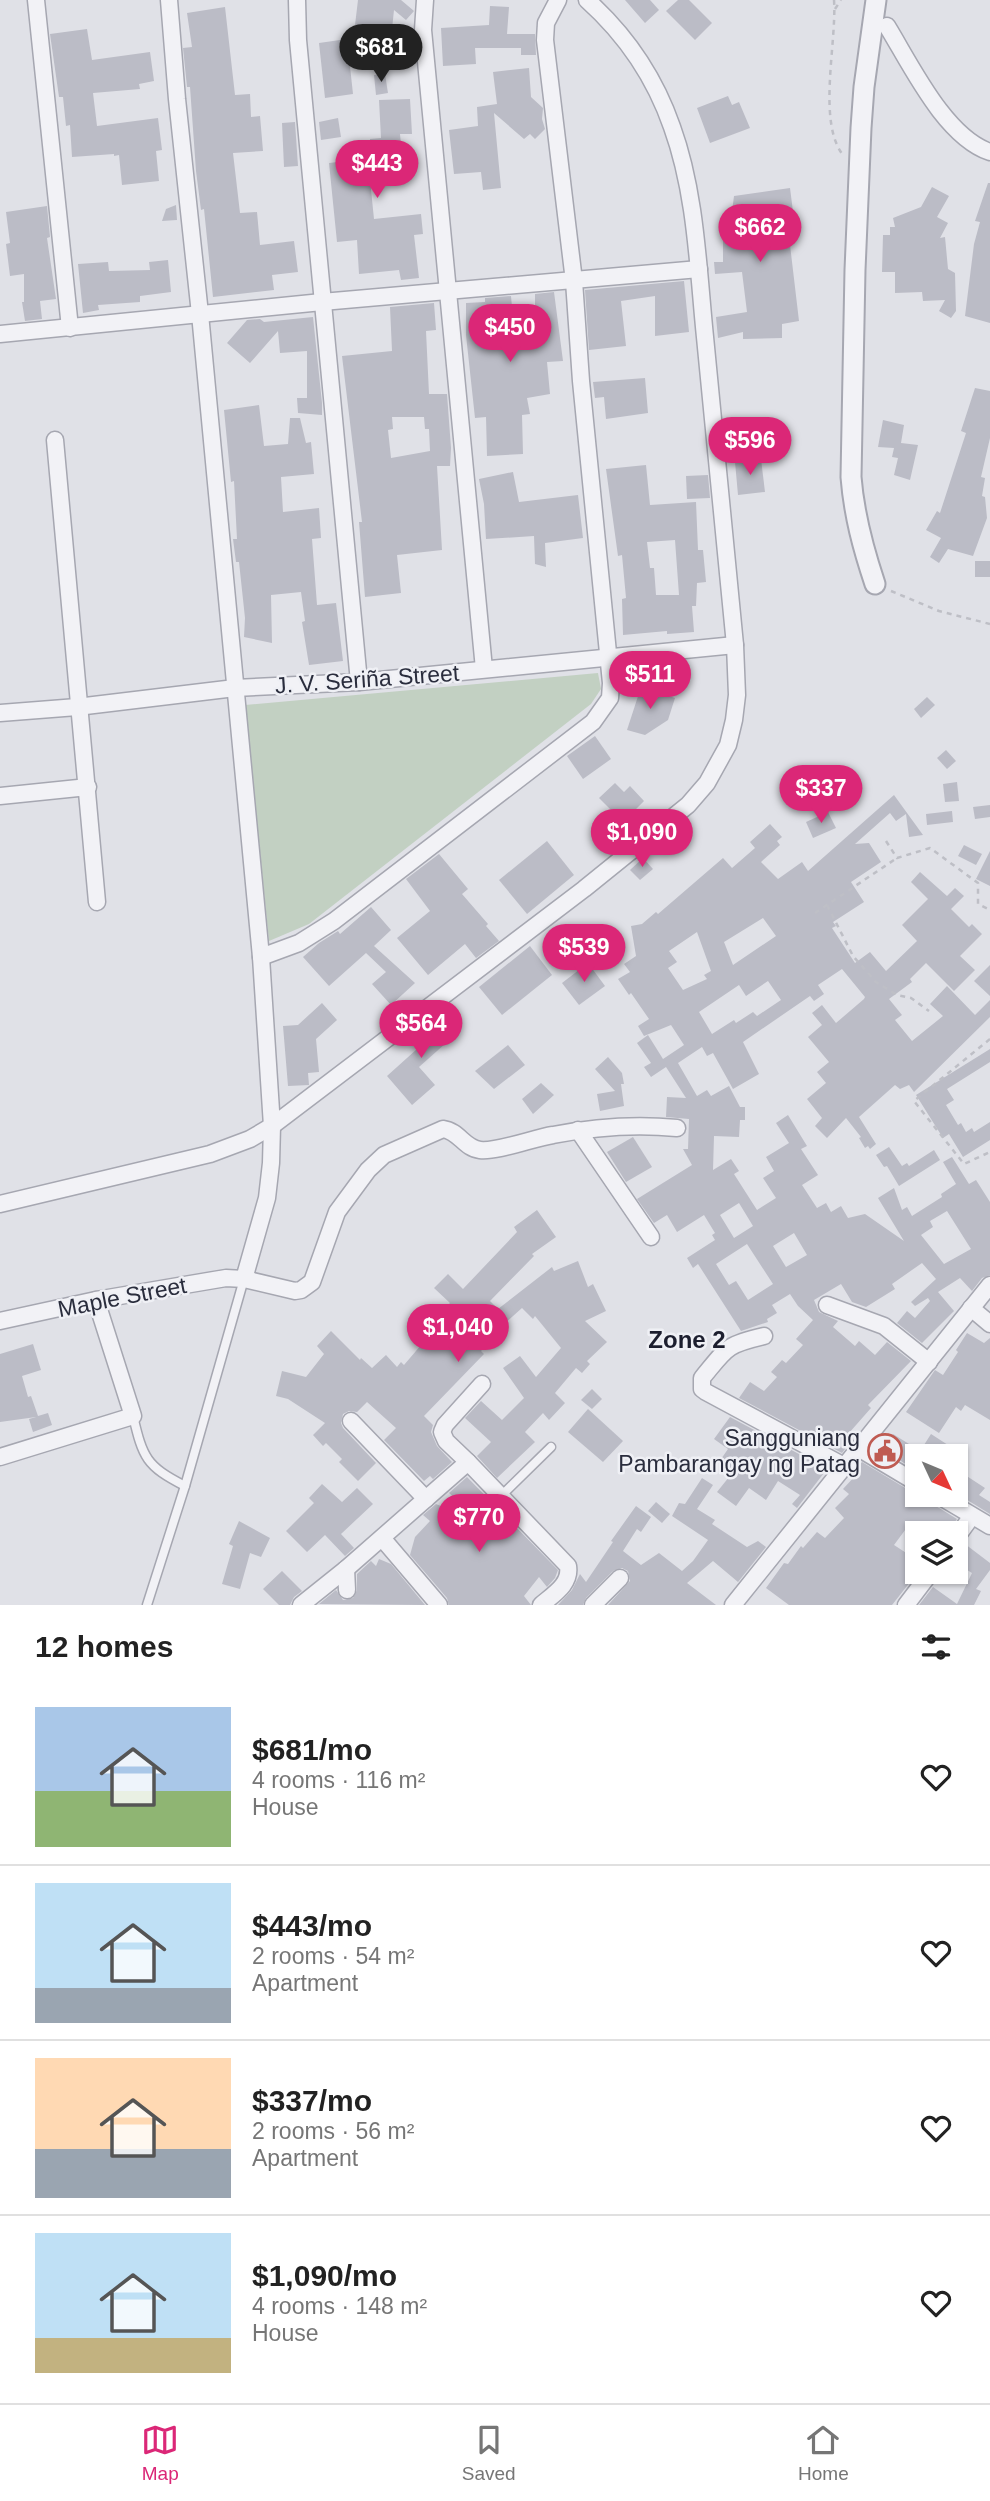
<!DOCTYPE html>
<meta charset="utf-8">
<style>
body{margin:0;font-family:Arial,sans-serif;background:#f2f2f2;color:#222;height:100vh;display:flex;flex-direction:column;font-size:26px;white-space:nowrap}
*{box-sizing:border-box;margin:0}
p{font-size:23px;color:#767676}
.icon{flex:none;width:38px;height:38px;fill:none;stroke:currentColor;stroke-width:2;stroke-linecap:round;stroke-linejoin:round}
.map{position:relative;height:1605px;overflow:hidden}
.drawer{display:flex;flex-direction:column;background:#fff;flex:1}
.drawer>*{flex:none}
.needle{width:46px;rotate:134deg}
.buttons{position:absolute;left:905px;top:1444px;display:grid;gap:14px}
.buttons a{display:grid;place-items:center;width:63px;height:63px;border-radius:0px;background:#fff;box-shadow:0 2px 5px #0004;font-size:35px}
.price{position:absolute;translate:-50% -60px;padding:0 16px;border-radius:24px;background:#db2777;color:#fff;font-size:23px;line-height:46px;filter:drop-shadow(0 2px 4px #0008)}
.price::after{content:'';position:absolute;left:50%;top:42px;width:21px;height:16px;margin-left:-10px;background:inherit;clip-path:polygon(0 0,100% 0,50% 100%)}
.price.selected{background:#222;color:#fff}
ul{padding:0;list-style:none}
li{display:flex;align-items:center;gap:21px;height:175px;padding:0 35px}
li+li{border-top:2px solid #e0e0e0}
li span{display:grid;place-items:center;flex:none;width:196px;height:140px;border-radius:0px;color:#555}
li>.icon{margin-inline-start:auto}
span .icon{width:84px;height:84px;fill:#fffc;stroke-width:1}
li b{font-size:30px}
h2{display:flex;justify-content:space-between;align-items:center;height:84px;padding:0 35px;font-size:30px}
.tab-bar{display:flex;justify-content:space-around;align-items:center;height:98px;border-top:2px solid #e0e0e0;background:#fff;font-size:19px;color:#767676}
.tab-bar a{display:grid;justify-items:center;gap:4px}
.tab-bar .selected{color:#db2777}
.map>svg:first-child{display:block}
.green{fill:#c2d0c2}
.building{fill:#bbbcc6;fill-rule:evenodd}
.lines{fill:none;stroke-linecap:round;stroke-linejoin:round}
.service-casing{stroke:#a6a7b1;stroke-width:11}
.minor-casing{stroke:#a6a7b1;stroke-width:19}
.tertiary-casing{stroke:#a6a7b1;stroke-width:23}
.path{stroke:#bebfc6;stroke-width:2.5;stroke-dasharray:5 5;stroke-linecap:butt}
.service{stroke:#f2f2f6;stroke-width:8}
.minor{stroke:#f2f2f6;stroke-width:16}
.tertiary{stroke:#f2f2f6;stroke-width:19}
.labels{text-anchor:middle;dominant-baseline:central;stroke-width:5;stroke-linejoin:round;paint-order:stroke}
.street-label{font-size:23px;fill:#2a2d3d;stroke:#eff0f5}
.poi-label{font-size:23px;fill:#2a2d3d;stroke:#eff0f5;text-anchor:end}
.neighbourhood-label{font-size:24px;font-weight:bold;fill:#1c1e2e;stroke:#eff0f5}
</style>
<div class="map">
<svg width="990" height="1605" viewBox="0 0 990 1605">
<rect width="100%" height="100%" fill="#e0e1e7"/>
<polygon class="green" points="598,673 601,689 591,704 309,924 269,941 245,705"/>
<g class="building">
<polygon points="358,0 401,0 414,11 406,20 394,10 392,29 355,25"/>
<polygon points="625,0 650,0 659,10 645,23"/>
<polygon points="678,0 689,0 712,23 695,40 666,11"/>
<polygon points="490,6 509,7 507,34 535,34 536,55 521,55 521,48 475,48 476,64 443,66 441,28 489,25"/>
<polygon points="225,7 235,95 250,94 251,117 260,116 263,151 233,153 240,213 257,212 260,245 294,241 298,272 272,275 274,290 213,297 204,209 201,210 196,171 190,87 187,87 183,48 192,47 187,13"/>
<polygon points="87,29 92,60 150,52 154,81 139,84 140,89 93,93 97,126 158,118 162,150 156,151 159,181 122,185 119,155 114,156 114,154 72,157 70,125 66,126 63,97 59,97 50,34"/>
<polygon points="347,39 353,94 325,98 319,43"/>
<polygon points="529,68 531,97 543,108 542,119 545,129 535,139 530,134 524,139 494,113 501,188 483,190 481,172 454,174 449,130 478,126 477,107 497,104 493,72"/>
<polygon points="385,74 388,93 376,95 374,75"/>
<polygon points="728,96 732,105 739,102 750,128 710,143 697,108"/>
<polygon points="410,99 412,134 400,134 404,176 370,180 374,219 421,214 423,234 414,235 419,278 401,280 399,270 359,274 357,240 337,242 329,163 372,158 370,139 381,138 379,100"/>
<polygon points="338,118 341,137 321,140 319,122"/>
<polygon points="295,122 298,166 284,167 282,123"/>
<polygon points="988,183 990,183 990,323 965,316 974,244 980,222 975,221"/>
<polygon points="932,187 949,196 937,217 948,223 940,238 945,237 948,269 955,273 956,311 951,318 939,311 945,300 923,301 922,292 895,293 895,272 882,272 883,235 890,235 890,227 895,227 893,218 921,207"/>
<polygon points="790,188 795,227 788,228 799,321 782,324 782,338 743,339 743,332 718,338 716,317 747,312 742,272 715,274 714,262 723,262 723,222 731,219 734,196"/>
<polygon points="176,205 177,220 162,221 166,209"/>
<polygon points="47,206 50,237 47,238 56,299 40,301 42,319 25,321 22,302 24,302 24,274 10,276 6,244 10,243 6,212"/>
<polygon points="168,260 171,292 140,296 140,302 98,305 99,310 83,313 78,264 108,262 109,271 150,270 149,262"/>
<polygon points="684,281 689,332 655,336 655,296 621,301 626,346 589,350 585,290"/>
<polygon points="554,292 563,361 547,362 550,394 527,398 530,414 522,415 523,454 487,456 486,417 475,418 466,335 466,303 485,302 485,298 511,296 512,307 535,305 535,294"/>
<path d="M434,303L436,330L426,331L429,394H447L451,448L450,466H437L442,550L397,555L401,593L365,597L359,522H362L342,356L392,351L390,307ZM392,417H424L425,429H429L430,451L391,458L388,430L393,429Z"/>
<polygon points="313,317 322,403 322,415 298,413 297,398 307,398 307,351 280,353 278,331 250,363 227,343 247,320 260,319 264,322"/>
<polygon points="645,378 648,413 606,419 604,397 595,398 593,382"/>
<polygon points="975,388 990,391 990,438 981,477 985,478 982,496 985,497 987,518 973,556 948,549 939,563 930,557 941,538 926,530 937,511 940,513 966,433 961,431"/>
<polygon points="259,405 264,446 288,444 290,418 300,418 306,443 311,442 314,474 281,477 283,512 319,508 321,538 312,539 317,605 336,603 343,661 309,665 302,622 305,621 301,592 271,595 272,643 244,637 245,618 239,562 236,562 233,539 237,539 234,481 231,482 224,410"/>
<polygon points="883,420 904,425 901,443 918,445 910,480 894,475 898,458 892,457 894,448 878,447"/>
<polygon points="761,459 765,492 738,495 735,462"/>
<path d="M646,465L650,505L696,502L698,550H703L706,582L697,583L696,606H692L694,632L667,634V631L623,635L622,599L626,598L622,555L618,556L606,469ZM675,540L679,595H656L654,568H650L647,542Z"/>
<polygon points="513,472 519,502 578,495 583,538 545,543 546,567 535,564 534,536 486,539 484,504 479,479"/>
<polygon points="708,475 710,498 687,499 686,476"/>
<rect x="975" y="561" width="15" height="16"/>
<polygon points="641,687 675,698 668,720 645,735 627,730"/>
<polygon points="927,697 935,705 921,718 914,709"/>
<polygon points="595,736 611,759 583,779 567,756"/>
<polygon points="946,750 956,761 947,769 937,758"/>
<polygon points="957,782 959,801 945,802 943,784"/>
<polygon points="615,783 624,792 630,786 644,801 634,811 639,816 628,827 599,798"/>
<path d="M894,795L923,835L909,837L906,814L896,821L890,813L855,844L869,843L881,862L851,882L864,902L833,922L836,926L832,928L855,963L870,952L886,971L917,941L902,925L928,899L911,882L920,872L947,896L955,888L964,896L951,909L969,927L972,924L982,934L960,956L975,970L954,991L926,963L910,979L912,982L889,999L902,1015L895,1020L912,1041L943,1016L930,1004L947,986L975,1015L990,1000V1017L914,1092L909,1085L900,1089L895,1085L859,1117L876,1144L870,1149L868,1146L865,1148L859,1138L861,1137L846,1118L827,1138L815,1126L822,1118L807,1099L826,1083L817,1072L829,1062L808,1037L822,1025L812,1013L822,1005L836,1023L864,999L865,997L842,969L818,985L824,994L814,1001L810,996L743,1042L759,1074L733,1089L713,1053L707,1056L702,1047L678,1063L697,1096L707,1090L711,1096L729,1086L740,1107H745V1120H740L739,1137L714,1136L713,1170L731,1159L739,1171L734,1174L757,1210L776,1198L763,1178L774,1171L766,1157L789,1143L776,1123L788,1115L807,1146L801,1149L818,1175L802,1185L817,1208L826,1203L831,1212L841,1206L848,1218L865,1214L904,1241L878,1198L894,1188L902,1210L907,1207L912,1216L942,1197L941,1194L956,1184L943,1162L952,1157L969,1184L976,1180L990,1202V1275L982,1278L972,1291L960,1278L938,1292L954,1311L922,1343L897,1323L907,1311L915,1318L930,1301L928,1298L915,1306L911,1302L936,1279L922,1263L892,1284L895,1289L866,1307L852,1302L841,1284L814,1300L819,1312L838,1321L833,1327L855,1346L859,1341L875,1355L887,1342L911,1361L868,1405L871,1408L842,1441L848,1445L842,1453L739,1398L750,1382L764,1391L777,1377L771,1372L782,1360L786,1363L803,1345L796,1339L813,1320L798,1306L790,1294L772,1305L777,1313L767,1319L768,1322L741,1331L698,1264L693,1268L687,1258L715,1240L712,1235L715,1233L704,1215L677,1232L667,1215L654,1223L637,1199L692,1165L683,1149H688L689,1119L666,1117L667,1097L686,1098L666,1067L651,1077L644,1067L651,1063L637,1043L648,1035L663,1059L684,1045L671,1025L644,1036L638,1026L649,1019L631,993L629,995L618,979L630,972L624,964L636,956L631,926L642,924L656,912L658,914L723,858L732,868L755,848L750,842L770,824L782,837L777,841L780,845L761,862L778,879L802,862L808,871ZM763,918L776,936L733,965L724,942ZM697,932L711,971L704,975L707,979L683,990L668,968L677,962L669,951ZM768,981L781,1000L757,1016L753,1012L736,1023L734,1020L712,1034L699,1012L739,985L746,996ZM739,1203L753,1226L734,1238L720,1215ZM947,1211L971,1249L944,1264L921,1235L933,1227L930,1221ZM794,1233L807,1255L786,1267L773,1246ZM747,1244L773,1284L748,1300L736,1281L729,1285L716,1264Z"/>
<polygon points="990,805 990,817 975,819 973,807"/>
<polygon points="952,811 953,822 927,825 926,814"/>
<polygon points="828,812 836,828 813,838 806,822"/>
<polygon points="547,841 574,875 527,914 499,880"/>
<polygon points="964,845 982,854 976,865 958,856"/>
<polygon points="990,851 990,886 976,879"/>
<polygon points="439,854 468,889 462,894 488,924 486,926 499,941 476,958 465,944 428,975 397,938 430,911 406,879"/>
<polygon points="643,858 653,869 640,880 630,870"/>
<polygon points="371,907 391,930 374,946 415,983 391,1005 372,984 386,972 366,953 329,986 303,957 319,943 338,931 340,934"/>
<polygon points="530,946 552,975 502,1015 479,987"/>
<polygon points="588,963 605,986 579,1005 562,983"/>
<polygon points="990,965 990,996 974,981"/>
<polygon points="322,1003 337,1020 316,1039 319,1072 308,1073 309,1085 288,1086 283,1026 298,1025"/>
<polygon points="437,1015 455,1035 419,1067 435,1085 412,1105 387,1076 417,1049 409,1040"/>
<polygon points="508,1045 525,1065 494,1089 475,1071"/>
<polygon points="990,1049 990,1062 947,1089 954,1100 946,1105 958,1125 961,1123 966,1132 972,1128 974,1132 990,1122 990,1140 963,1157 949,1134 943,1138 916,1095"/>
<polygon points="608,1057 622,1073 624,1084 621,1084 624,1106 600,1111 597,1094 615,1091 595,1069"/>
<polygon points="541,1083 554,1095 533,1114 522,1099"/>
<polygon points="633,1137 652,1167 626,1182 607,1152"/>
<polygon points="889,1147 902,1166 907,1163 909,1166 934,1150 940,1160 899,1186 887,1166 884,1167 876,1155"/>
<polygon points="537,1210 556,1237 532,1254 534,1256 490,1301 498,1309 552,1267 554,1271 578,1261 588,1287 593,1284 606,1311 585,1321 607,1342 587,1361 590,1364 582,1373 576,1368 555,1393 565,1403 549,1420 543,1413 525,1432 535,1442 497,1478 477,1456 491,1442 465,1418 481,1401 502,1420 524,1398 503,1368 520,1356 536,1377 561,1348 535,1316 533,1319 522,1308 494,1333 496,1335 481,1351 484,1354 424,1416 433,1425 431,1432 437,1446 452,1462 433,1479 430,1476 424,1481 384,1440 396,1428 367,1402 357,1412 349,1411 343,1414 341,1423 343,1428 376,1463 358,1481 339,1462 342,1459 326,1443 323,1446 313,1435 325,1423 288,1399 276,1396 282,1371 306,1377 324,1354 317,1346 331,1331 360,1360 361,1358 372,1368 386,1355 397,1367 401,1362 404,1365 450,1311 446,1307 450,1303 434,1288 448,1274 463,1289 517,1232 514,1227"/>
<polygon points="967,1333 984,1343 990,1338 990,1420 965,1405 961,1411 956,1407 939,1433 906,1412 935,1370 943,1375 958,1352 956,1350"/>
<polygon points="33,1344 41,1370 22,1376 28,1397 31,1396 38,1416 48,1413 52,1425 33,1432 29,1419 36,1417 0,1422 0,1354"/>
<polygon points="592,1389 602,1399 592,1409 581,1400"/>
<polygon points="588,1409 623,1441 603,1462 568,1432"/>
<polygon points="730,1417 827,1469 797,1508 792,1504 800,1495 778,1481 766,1500 749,1488 736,1506 717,1492 733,1472 719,1462 728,1449 714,1439"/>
<polygon points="893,1434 917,1449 917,1456 931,1434 965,1456 917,1456 917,1471 883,1450"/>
<polygon points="862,1462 912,1492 926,1494 931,1503 957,1519 947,1533 926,1533 911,1522 894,1545 917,1560 918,1572 892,1605 789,1605 766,1588 784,1563 788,1564 801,1546 803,1548 817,1532 825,1538 844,1518 835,1508 849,1494 843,1489 856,1475 854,1473 856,1469"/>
<polygon points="956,1469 985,1488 979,1495 990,1502 990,1514 956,1493"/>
<polygon points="467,1477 558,1570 555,1578 547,1587 539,1577 524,1596 531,1605 449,1605 447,1598 410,1555 415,1537 430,1521 423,1515 436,1504 488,1526 449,1493"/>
<polygon points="702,1478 713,1485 697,1509 715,1520 712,1524 747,1547 758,1541 766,1547 738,1582 713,1561 687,1583 716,1605 608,1605 630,1581 628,1571 622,1568 613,1571 586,1598 583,1605 558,1605 572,1590 580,1574 586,1582 613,1542 611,1541 636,1506 651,1517 641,1532 637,1529 623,1551 641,1565 659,1553 682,1571 693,1561 708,1540 672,1516 679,1503 685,1504"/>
<polygon points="322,1484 342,1502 357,1488 373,1504 341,1534 354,1548 345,1556 325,1535 307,1552 286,1531 314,1503 309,1498"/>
<polygon points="656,1502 670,1514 662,1523 648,1511"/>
<polygon points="239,1521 270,1538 261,1557 250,1553 240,1589 222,1584 233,1546 229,1544"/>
<polygon points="965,1544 990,1563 990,1570 976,1589 981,1591 974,1605 919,1605 933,1587 957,1604 972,1573 956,1563 956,1551"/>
<polygon points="379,1559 391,1564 425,1605 319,1604 336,1590 343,1600 353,1598 357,1590 357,1574 371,1561 376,1566"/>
<polygon points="282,1571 302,1591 294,1597 290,1605 279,1605 263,1589"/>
</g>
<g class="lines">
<g class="service-casing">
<g id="service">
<path d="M133,1416C143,1458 146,1466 185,1486"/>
<polyline points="501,1496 551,1447"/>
<polyline points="147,1605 185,1486 244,1279"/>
</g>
</g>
<g class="minor-casing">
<g id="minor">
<polyline points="36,0 70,328"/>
<polyline points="169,0 177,99 200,314 261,957 272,1126 271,1163 267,1198 244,1279"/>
<polyline points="297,0 298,40 359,682"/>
<polyline points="425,0 423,30 484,669"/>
<path d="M887,26C911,65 945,137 990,152"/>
<polyline points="0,334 322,302 699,269"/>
<polyline points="55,440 97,902"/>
<polyline points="0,713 77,707 235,688 359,682 735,645"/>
<polyline points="0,796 88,787"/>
<polyline points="261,957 299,943 334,921 593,722 610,698 611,683 581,381 574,281 545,40 546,23 558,0"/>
<polyline points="578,1130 651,1237"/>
<path d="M0,1204L210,1154L250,1139L272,1126L584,889L688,805L707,783L728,745L734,720L737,695L735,645C725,542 715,440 705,337C698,268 696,193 672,127C655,78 626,35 587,0"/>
<polyline points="827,1305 884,1326 929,1362"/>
<polyline points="971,1308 990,1324"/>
<path d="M0,1321L96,1300L226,1278L244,1279L295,1291L301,1290L312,1282L337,1212L368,1170L384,1155L443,1129C459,1131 464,1148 480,1150C497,1152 534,1138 553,1135C594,1127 636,1124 677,1128"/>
<path d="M764,1336C725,1345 727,1348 702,1378V1389L706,1392L846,1467"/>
<polyline points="351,1421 426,1499"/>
<polyline points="860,1449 917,1483"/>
<polyline points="0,1457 133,1416 96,1300"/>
<polyline points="468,1462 446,1441 442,1432 445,1425 482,1384"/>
<polyline points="936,1494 990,1526"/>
<polyline points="382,1538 439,1605"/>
<polyline points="956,1538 972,1516"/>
<polyline points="346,1569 347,1590"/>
<path d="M301,1605L346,1569L468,1462L568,1566C571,1584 554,1594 541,1605"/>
<polyline points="593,1605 620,1578"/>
<polyline points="733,1605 990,1285"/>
<polyline points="906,1605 931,1572"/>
</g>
</g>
<g class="tertiary-casing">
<path id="tertiary" d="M875,584C863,548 854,515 851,477L855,270L861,128L864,87L876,0"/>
</g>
<g class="path">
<path d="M834,0C837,42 817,122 843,155"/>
<polyline points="835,9 841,0"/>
<polyline points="891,591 939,611 990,624"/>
<polyline points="886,841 897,858 930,848 978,883 978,904 990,910"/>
<polyline points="827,905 853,956 876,982 897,995 911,998 929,1011"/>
<polyline points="815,913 897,858"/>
<polyline points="990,1039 914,1101 964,1164 990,1152"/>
</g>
<use href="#service" class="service"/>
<use href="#minor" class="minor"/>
<use href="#tertiary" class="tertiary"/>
</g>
<defs>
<g id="civic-ring" transform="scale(1.75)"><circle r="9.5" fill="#eff0f5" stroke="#bf5b52" stroke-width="1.5"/><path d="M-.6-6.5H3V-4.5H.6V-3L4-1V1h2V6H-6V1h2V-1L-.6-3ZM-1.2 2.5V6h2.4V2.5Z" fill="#bf5b52"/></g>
</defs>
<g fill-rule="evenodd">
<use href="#civic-ring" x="885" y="1451"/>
</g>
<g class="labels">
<g class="street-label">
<text transform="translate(367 679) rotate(-4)">J. V. Seriña Street</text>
<text transform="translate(122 1297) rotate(-11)">Maple Street</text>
</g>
<g class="poi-label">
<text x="860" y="1438">Sangguniang<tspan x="860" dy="26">Pambarangay ng Patag</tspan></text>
</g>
<g class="neighbourhood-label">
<text x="687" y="1339">Zone 2</text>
</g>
</g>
</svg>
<div class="buttons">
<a><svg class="needle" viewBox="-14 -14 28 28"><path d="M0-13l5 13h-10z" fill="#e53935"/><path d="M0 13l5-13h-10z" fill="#767676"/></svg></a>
<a><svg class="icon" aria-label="layers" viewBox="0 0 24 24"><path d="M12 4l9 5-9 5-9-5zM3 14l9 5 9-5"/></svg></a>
</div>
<b class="price selected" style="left:381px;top:84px">$681</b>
<b class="price" style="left:377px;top:200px">$443</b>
<b class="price" style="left:760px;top:264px">$662</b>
<b class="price" style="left:510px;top:364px">$450</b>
<b class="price" style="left:750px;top:477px">$596</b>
<b class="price" style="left:650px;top:711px">$511</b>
<b class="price" style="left:821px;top:825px">$337</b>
<b class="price" style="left:642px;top:869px">$1,090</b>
<b class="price" style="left:584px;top:984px">$539</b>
<b class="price" style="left:421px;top:1060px">$564</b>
<b class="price" style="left:458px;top:1364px">$1,040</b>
<b class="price" style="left:479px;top:1554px">$770</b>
</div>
<section class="drawer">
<h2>12 homes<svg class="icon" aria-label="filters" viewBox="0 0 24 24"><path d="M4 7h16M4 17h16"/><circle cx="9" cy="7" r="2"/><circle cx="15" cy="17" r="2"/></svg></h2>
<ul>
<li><span style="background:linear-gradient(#a9c7e8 60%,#8fb573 0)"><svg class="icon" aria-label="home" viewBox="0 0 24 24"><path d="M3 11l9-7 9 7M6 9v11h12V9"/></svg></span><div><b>$681/mo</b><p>4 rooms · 116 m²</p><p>House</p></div><svg class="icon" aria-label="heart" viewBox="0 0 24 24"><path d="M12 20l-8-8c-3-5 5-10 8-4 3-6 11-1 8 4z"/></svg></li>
<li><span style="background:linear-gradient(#bfe0f5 75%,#9aa5b1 0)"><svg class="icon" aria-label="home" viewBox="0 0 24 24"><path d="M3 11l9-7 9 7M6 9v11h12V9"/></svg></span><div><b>$443/mo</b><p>2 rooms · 54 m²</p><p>Apartment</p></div><svg class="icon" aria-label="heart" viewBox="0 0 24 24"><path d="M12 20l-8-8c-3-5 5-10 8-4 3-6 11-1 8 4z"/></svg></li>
<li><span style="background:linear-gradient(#ffd9b3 65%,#9aa5b1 0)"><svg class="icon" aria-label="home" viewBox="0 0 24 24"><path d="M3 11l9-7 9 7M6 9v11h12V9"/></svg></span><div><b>$337/mo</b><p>2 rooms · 56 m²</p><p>Apartment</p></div><svg class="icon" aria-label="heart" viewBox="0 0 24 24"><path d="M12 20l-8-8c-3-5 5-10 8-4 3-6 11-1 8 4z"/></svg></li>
<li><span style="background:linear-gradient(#bfe0f5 75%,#c2b280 0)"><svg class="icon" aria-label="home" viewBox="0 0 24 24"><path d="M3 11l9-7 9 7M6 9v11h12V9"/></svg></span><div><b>$1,090/mo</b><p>4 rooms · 148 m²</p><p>House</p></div><svg class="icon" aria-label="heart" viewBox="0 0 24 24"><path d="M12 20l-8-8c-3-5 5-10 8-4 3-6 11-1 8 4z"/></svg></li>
</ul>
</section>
<nav class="tab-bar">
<a class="selected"><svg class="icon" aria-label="map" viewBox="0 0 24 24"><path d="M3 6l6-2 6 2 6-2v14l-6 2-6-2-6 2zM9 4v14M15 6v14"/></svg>Map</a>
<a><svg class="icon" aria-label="saved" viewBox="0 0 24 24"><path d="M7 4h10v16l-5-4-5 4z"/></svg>Saved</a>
<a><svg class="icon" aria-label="home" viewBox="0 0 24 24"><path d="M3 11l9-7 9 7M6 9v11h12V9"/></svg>Home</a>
</nav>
